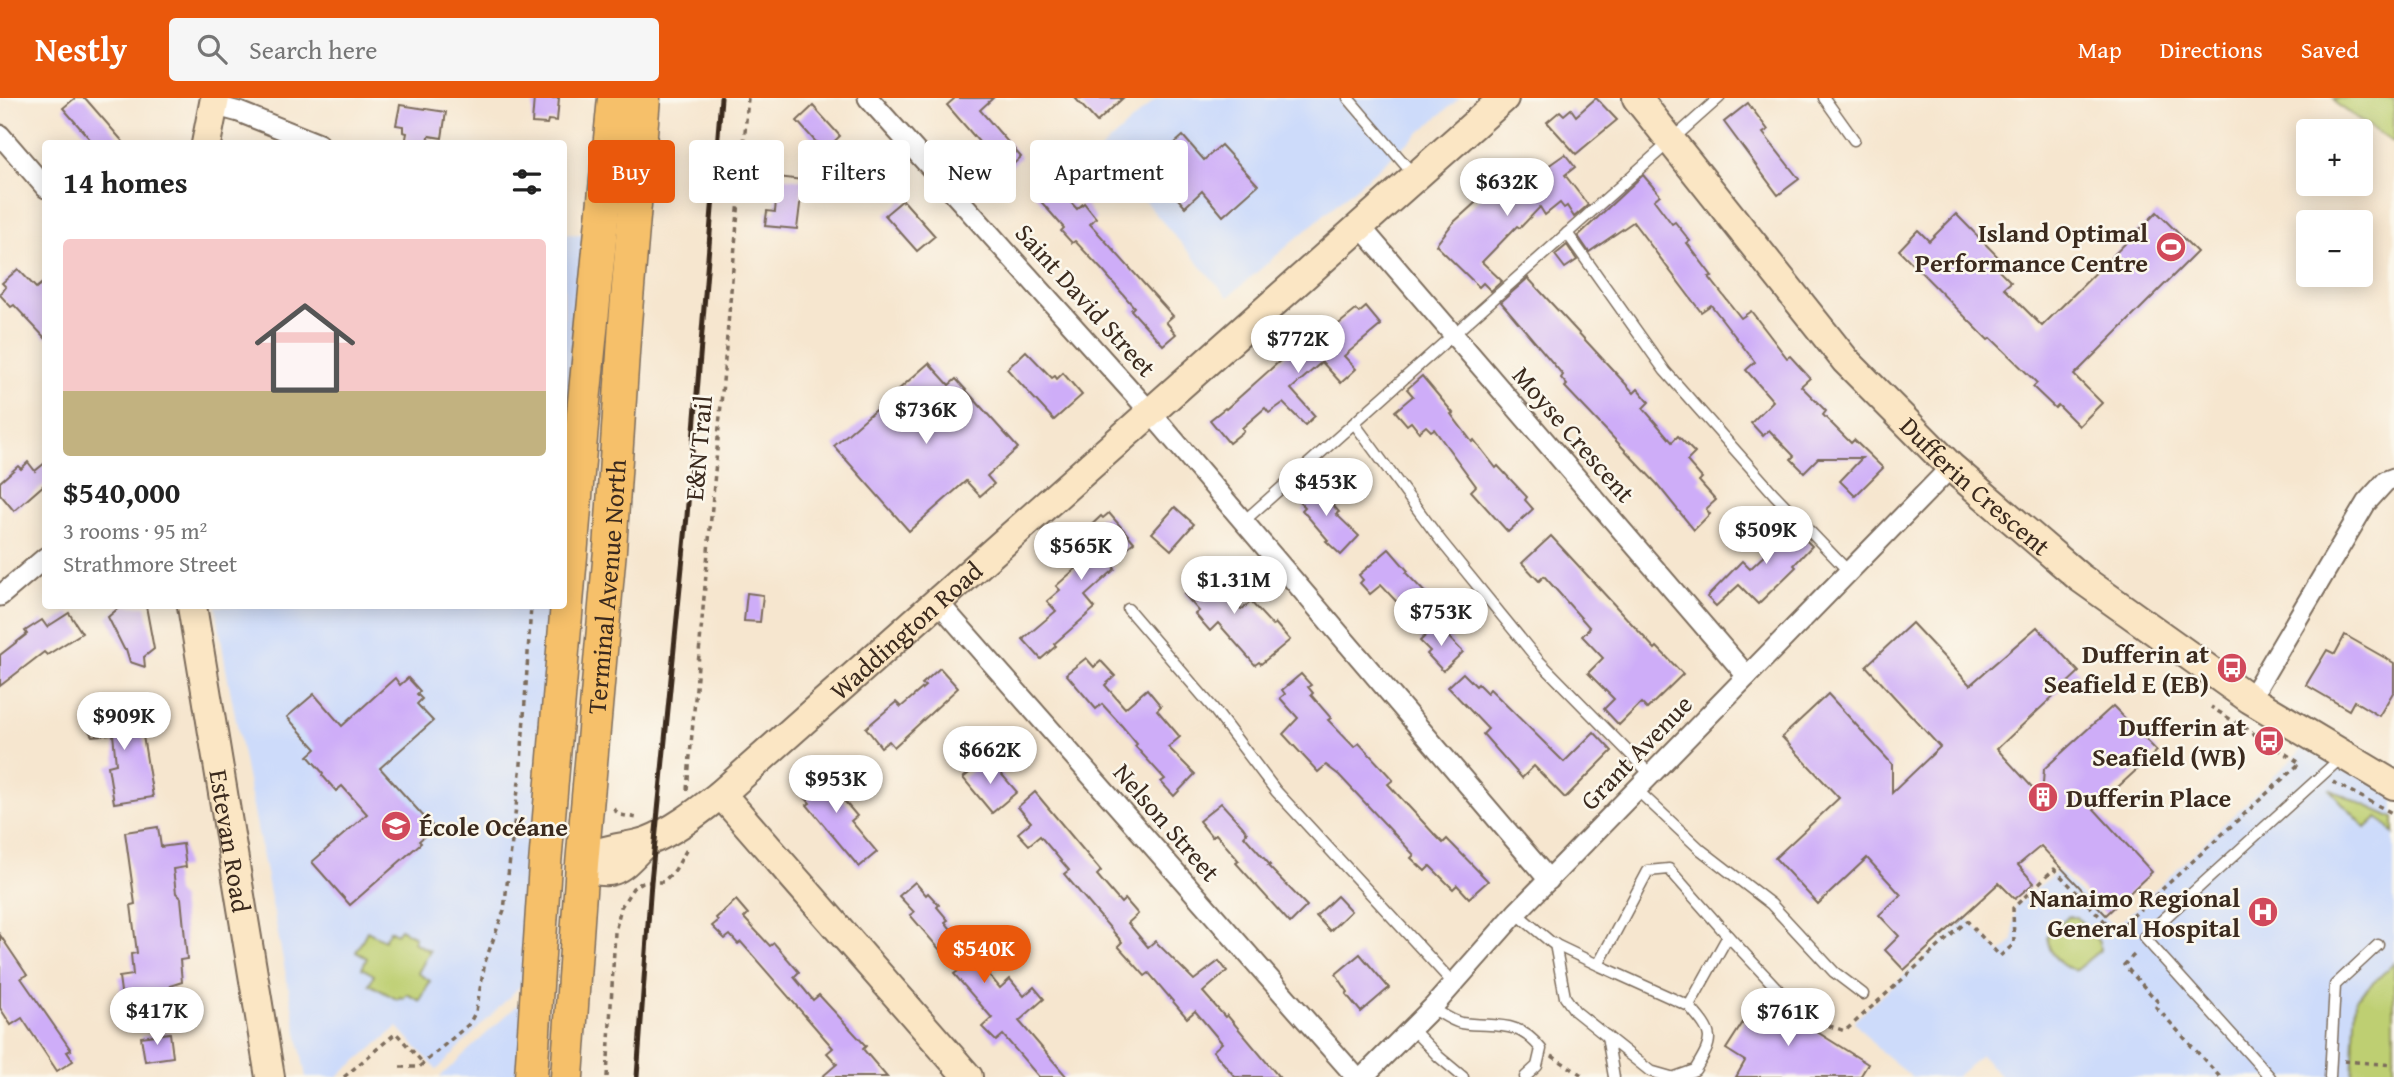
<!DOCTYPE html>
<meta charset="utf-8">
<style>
body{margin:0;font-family:"Gentium Book Plus",serif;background:#f6f6f6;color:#222;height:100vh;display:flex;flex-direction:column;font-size:26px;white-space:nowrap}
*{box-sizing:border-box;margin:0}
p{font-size:23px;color:#767676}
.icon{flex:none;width:38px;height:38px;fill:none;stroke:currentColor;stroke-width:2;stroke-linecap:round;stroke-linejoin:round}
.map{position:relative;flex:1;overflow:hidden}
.sheet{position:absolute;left:42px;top:42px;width:525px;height:469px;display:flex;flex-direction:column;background:#fff;border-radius:7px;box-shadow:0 4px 18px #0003}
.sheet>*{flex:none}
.hud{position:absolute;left:588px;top:42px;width:665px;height:63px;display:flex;gap:14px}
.tools{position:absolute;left:2296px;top:21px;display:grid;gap:14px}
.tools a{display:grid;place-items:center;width:77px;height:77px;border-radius:7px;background:#fff;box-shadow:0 4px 18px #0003;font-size:35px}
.price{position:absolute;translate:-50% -60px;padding:0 16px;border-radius:24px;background:#fff;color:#222;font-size:23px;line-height:46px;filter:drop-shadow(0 2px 4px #0008)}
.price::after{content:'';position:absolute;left:50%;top:42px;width:21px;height:16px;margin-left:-10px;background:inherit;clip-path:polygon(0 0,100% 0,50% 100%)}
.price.active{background:#ea580c;color:#fff}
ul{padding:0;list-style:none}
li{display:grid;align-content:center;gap:14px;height:371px;padding:0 21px}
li+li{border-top:2px solid #e0e0e0}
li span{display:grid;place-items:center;height:217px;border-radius:7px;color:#555}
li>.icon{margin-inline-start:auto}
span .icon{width:126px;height:126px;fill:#fffc;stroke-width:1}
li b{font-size:30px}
h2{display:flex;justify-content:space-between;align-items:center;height:84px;padding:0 21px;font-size:30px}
.pill{padding:0 24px;border-radius:7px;background:#fff;box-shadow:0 4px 18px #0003;font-size:24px;line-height:63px}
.pill.active{background:#ea580c;color:#fff}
header{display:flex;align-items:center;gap:42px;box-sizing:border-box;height:98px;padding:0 35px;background:#ea580c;color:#fff}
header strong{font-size:33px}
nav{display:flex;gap:38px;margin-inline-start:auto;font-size:24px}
.search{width:490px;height:63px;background:#f6f6f6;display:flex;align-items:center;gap:18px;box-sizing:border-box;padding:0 24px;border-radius:7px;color:#767676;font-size:26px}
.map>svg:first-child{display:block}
.built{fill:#cddbfa}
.green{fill:#becf72;stroke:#7c7c48;stroke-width:2}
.building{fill:#ceadf8}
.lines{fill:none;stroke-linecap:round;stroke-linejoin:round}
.lane-casing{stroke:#7c6c5c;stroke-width:13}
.street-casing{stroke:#7c6c5c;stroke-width:23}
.secondary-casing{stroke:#7c6c5c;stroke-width:32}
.primary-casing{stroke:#7c6c5c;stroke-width:35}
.path{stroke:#7c6c5c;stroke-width:3.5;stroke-dasharray:5 5;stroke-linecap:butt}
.lane{stroke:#fff;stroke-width:10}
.street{stroke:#fff;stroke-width:19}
.secondary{stroke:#fbe6c4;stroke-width:28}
.primary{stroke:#f6c06b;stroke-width:32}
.rail{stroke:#3b2a1e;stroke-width:5}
.labels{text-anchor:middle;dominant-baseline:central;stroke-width:5;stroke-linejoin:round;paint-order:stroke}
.poi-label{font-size:26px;font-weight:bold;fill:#3b2a1e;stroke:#fbf7ec;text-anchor:end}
.street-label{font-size:26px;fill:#3b2a1e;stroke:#fbf7ec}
</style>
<header>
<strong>Nestly</strong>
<div class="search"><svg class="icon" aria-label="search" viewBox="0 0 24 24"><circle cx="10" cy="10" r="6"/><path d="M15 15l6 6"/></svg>Search here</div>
<nav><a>Map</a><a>Directions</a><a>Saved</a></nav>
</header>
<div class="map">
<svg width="2394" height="979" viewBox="0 0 2394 979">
<rect width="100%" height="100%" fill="#fbf7ec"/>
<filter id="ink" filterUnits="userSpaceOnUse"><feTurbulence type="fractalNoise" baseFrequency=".0143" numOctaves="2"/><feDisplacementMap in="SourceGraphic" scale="14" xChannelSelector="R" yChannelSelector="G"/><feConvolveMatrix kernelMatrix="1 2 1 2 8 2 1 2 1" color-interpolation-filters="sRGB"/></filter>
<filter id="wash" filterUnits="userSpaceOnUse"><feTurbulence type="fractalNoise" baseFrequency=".00686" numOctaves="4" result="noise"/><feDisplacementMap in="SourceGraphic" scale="28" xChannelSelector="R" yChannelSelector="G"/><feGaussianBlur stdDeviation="1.57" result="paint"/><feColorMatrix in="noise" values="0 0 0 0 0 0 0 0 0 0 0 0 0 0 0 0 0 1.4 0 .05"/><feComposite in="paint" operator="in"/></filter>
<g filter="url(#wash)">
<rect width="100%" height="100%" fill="#f6e6cf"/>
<g class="built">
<polygon points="1157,0 1460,0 1228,199 1100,52"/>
<polygon points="564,136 590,137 564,425"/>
<polygon points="216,508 553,508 524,884 437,972 398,929 337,979 306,979 226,571"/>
<polygon points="2314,640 2394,687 2394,979 2001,979 1981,957 1956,979 1912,979 1877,950 1854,923 1967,820 2001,856 2013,843 2015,808 2058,773 2115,830"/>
<polygon points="526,899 524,979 440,979 443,976"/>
</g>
<g class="green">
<polygon points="2333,0 2394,0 2394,45 2338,7"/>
<polygon points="2329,691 2394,720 2394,736 2378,719 2366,730"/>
<path d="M2068,819H2077L2099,844L2100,852L2076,872C2059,869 2049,855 2047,839Z"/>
<polygon points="400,831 415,839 413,844 430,853 418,875 430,883 420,903 407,896 403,901 400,899 398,902 369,886 374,877 362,870 367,860 356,854 367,833 384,842 390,832 396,836"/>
<polygon points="2394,865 2394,979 2352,979 2356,901"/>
</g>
<g id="blocks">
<g class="building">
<polygon points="75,0 85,0 125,46 94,46 63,10"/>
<polygon points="534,0 559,0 557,23 548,22 547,26 532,25"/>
<polygon points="955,0 993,0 980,12 1021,59 1005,74 947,7"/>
<polygon points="1075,0 1123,0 1097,24"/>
<polygon points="1596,0 1617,22 1576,56 1547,24 1560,13 1564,17 1571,11 1576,18"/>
<polygon points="1748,5 1768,32 1763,35 1799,81 1778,97 1724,24"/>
<polygon points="400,7 446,14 442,40 429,38 428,46 405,46 407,35 403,34 403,28 396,27"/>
<polygon points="813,8 840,38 824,53 797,23"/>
<polygon points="1183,38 1204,62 1221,47 1258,87 1223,118 1202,93 1185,109 1149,68"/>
<polygon points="1565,56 1575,69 1565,77 1588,107 1574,119 1567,108 1564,110 1560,105 1545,117 1540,109 1520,130 1517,128 1482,164 1502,183 1491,193 1483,185 1479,189 1436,147 1453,125 1496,86 1504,95 1530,75 1538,75"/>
<polygon points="1643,77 1660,97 1654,102 1672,126 1675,124 1690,143 1687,145 1712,178 1709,179 1741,220 1751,213 1787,260 1790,258 1810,280 1801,288 1826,313 1823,317 1851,345 1854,342 1883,370 1855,398 1840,383 1862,360 1818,360 1804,374 1791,361 1794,358 1769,332 1763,338 1751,325 1773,303 1746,272 1755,264 1711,207 1701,214 1633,124 1589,154 1578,138"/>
<polygon points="1047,78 1077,111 1084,105 1096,120 1090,126 1173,218 1166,224 1176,236 1163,247 1131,212 1134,209 1103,173 1075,143 1072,145 1061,133 1064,130 1031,92"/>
<polygon points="778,79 803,82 797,131 765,128 767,113 775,114"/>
<polygon points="903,102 935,138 917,153 885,117"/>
<polygon points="2157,114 2197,154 2074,277 2102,305 2079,328 2058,307 2055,310 2033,289 2037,285 1991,240 1988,242 1899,152 1918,132 1929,143 1956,116 2005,166 1999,172 2011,184 2004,190 2042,228"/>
<polygon points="1567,147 1577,162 1565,170 1555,157"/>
<polygon points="18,171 36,190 46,182 46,241 14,207 11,209 0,197 6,189 2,185"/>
<polygon points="1528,180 1634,295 1638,291 1649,304 1643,310 1672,344 1678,338 1695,355 1687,363 1702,380 1699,383 1716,402 1706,411 1710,416 1694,432 1657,386 1565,289 1567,287 1561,280 1563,277 1501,204"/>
<polygon points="1366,209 1381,227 1344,258 1356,271 1341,285 1322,264 1291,291 1315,318 1305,327 1283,305 1269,315 1265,310 1242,330 1244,333 1229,345 1210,322 1225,310 1226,311 1292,252 1295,256 1320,232 1325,237 1356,212 1359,215"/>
<polygon points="1026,253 1052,280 1055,278 1057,281 1063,275 1082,297 1054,322 1007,271"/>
<polygon points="929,265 949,287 956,281 1018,350 987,378 994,386 980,398 966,383 909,433 834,348"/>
<polygon points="1422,278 1453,315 1451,316 1472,344 1474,342 1496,370 1498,368 1527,399 1525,402 1533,411 1508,434 1471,393 1476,388 1434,331 1431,333 1426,328 1419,334 1411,324 1407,327 1395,313 1413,298 1407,291"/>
<polygon points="28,364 35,373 46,364 46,385 14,413 0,396 0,384 18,368 21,371"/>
<polygon points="1312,383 1339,414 1336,416 1359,438 1341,457 1326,443 1328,442 1302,412 1305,409 1295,399"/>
<polygon points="1175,409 1194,426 1171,452 1152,435"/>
<polygon points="1109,415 1134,444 1110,465 1115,471 1085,498 1095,510 1054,546 1056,548 1041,561 1023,541 1056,513 1047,503 1060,492 1056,488 1080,467 1066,451 1101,418 1103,420"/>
<polygon points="1783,420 1812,448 1794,467 1796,469 1758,506 1739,487 1716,508 1707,499 1742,463 1750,471 1772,450 1763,441"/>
<polygon points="1551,438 1655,551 1657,549 1683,576 1647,611 1641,605 1619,627 1604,611 1614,601 1588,575 1603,560 1582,538 1590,530 1544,478 1539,483 1522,465"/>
<polygon points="1389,451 1408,473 1406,475 1442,512 1422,531 1381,487 1370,496 1360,485 1363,482 1359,477"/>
<polygon points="1212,462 1227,479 1218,487 1241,512 1251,504 1273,528 1275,525 1290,542 1261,566 1259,564 1255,567 1218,525 1210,533 1195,516 1199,513 1184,496 1189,491 1185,486"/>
<polygon points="747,495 763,497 760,524 744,523"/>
<polygon points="121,508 146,508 154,551 144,559 145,569 130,564 126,551 124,551 108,519"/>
<polygon points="69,515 82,535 47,557 44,554 0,588 0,557 27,536 25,533 42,522 47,529"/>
<polygon points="1912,525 1970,587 2037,529 2079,574 1997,651 2042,700 2044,671 2113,608 2157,653 2094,711 2152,774 2106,817 2041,748 2018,767 2034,785 2015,801 1999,785 1904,872 1885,852 1899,838 1879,817 1901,797 1867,760 1818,806 1775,760 1839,700 1782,639 1828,596 1892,666 1892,695 1940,649 1866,568"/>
<polygon points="1437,527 1463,554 1443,573 1427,556 1430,553 1420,543"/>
<polygon points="2345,537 2394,565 2394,593 2379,618 2354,603 2349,612 2306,587 2327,552 2335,556"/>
<polygon points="1086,560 1094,569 1101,563 1115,578 1105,587 1125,610 1147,591 1161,608 1157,612 1180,639 1168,649 1195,676 1174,698 1161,684 1165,681 1135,648 1137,646 1122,628 1102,606 1096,611 1066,576"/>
<polygon points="940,570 958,590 894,649 889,643 881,649 866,630 896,604 901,609 925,588 922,586"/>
<polygon points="1463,575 1476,588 1478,586 1487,595 1490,591 1564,664 1594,634 1612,653 1565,700 1534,668 1522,680 1483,636 1488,631 1448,589"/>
<polygon points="1301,576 1311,587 1308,589 1313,595 1311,597 1331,620 1328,622 1354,649 1359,645 1393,682 1388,686 1435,737 1443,745 1447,741 1488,783 1469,800 1457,787 1453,791 1430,768 1425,773 1411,760 1414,757 1339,677 1326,667 1318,674 1283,636 1298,620 1280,600 1285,596 1282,592"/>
<polygon points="395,580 400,587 408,580 420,593 417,596 422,601 417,606 433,623 380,670 434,730 419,743 421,745 350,807 312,764 367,716 342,688 336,693 322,677 323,675 308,658 316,651 287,619 314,596 342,628"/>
<polygon points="125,603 147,637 143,638 153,699 114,705 108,668 116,666 113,636 92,638 88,631 87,617 111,611 110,604"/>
<polygon points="984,663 987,667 991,664 1017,694 992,715 963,680"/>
<polygon points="822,667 839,687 834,691 857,718 851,723 877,754 859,769 807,707 810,705 796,689"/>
<polygon points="1035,694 1101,773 1097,777 1121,805 1125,801 1138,816 1128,825 1148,849 1155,843 1194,882 1219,863 1227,873 1203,894 1225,919 1227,917 1279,979 1235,979 1213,953 1222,945 1195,913 1187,920 1149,875 1145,878 1118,848 1122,844 1064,776 1069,772 1040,738 1029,747 1018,735 1031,724 1018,709"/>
<polygon points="1221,705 1243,729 1247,735 1244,738 1270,767 1268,768 1307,808 1290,825 1236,765 1239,763 1216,736 1212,739 1199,723"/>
<polygon points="158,729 161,749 183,746 186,769 173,771 176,795 181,800 187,861 180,862 182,884 170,888 171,897 123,908 119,879 133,877 131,856 137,855 131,807 135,806 125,734"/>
<polygon points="915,784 926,797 928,795 939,807 937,809 948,822 945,824 1000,890 1010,881 1024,898 1034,889 1044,901 1019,923 1067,979 1039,979 1003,937 996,943 982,929 992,920 954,876 958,873 910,817 914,814 899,798"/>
<polygon points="1337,798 1351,813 1330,833 1316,818"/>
<polygon points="736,802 748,816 744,820 770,848 774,845 799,874 794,879 813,902 819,897 866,948 863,951 887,979 822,979 837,966 827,955 833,950 741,844 738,846 730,837 725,841 712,828 718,823 716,820"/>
<polygon points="0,837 27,877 21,880 71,952 67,954 73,963 57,973 22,920 11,927 0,910"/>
<polygon points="1360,856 1389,890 1361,914 1346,896 1348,894 1336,876"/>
<polygon points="1760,898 1868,966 1860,979 1736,979 1745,963 1726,951"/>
<polygon points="170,935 173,959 145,963 141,939"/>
</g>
</g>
</g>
<g filter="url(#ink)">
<use href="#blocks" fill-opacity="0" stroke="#7c6c5c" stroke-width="2"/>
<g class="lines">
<g class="lane-casing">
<g id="lane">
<polyline points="1348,0 1413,76"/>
<polyline points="1824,0 1854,42"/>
<polyline points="1567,135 1665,273 1774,396 1849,474"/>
<polyline points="1354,325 1441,443 1538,562 1651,677"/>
<polyline points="1244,423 1719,0"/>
<polyline points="1128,511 1213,610 1276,693 1453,885"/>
<polyline points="1636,691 1701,752 1771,806 1834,874 1863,896"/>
<polyline points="1516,815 1552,845 1598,867 1648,773 1669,771 1728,838 1689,908 1598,867"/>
<polyline points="1728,838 1785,899"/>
<polyline points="1555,846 1565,899 1575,913 1650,973 1671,979"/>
<path d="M1432,910C1441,915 1451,923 1461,925C1495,930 1517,920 1541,951L1537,968L1525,979"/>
<polyline points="1412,931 1439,959 1463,979"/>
<polyline points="1607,938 1614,979"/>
<path d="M1675,979L1695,972C1715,939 1714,937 1689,908"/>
<polyline points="2270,979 2144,839 2343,658"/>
<polyline points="2330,979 2335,887 2378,847"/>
</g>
</g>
<g class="street-casing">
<g id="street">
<polyline points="868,0 1151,315 1549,782"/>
<polyline points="213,7 239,14 319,46"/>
<polyline points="0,37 46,90"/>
<polyline points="1360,128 1747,578"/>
<polyline points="0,498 46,459"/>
<polyline points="938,504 1356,979"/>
<polyline points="2250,601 2366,405 2386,383 2394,380"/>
<polyline points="1363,979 1432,910 1516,815 1951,369"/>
</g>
</g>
<g class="secondary-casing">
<g id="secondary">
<path id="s1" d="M1637,0L1846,263L1951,369L2079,479L2250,601L2394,687"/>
<polyline points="206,46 215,0"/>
<path id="s2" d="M192,508L270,979"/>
<polyline points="721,696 968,979"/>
<path id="s3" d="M646,744C623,766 615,784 582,766C605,747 622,752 648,743C674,733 699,713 721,696L1504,0"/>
</g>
</g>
<g class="primary-casing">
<g id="primary">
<polyline points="531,979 545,766 584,304 614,0"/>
<path id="s4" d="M567,979L582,766L610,452L625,225L644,0"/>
</g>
</g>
<g class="path">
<polyline points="2333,684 2394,716"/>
<polyline points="687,692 748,0"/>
<polyline points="613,711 621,717 637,720"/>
<polyline points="2134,857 2124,867 2159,905 2156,909 2220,979"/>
<polyline points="1795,907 1815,923 1845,933 1967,823 2000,858 2014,846 2013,810 2054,771 2114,833 2122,828 2300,665 2211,609"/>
<polyline points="1552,958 1585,979"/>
<polyline points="2344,963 2394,967"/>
<polyline points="400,969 419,969 469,926 476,913 485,864 504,812 521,666 531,508"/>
<polyline points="344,979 396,935 423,965"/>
<polyline points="607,979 615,834 621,809 633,790 643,784 663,784 675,772 687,751"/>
</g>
<use href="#lane" class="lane"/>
<use href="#street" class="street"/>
<use href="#secondary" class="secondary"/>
<use href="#primary" class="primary"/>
<polyline class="rail" points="637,979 651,784 687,418 721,0"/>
</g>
</g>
<defs>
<g id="stadium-disc" transform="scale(1.575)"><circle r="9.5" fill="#d1495b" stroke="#fbf7ec"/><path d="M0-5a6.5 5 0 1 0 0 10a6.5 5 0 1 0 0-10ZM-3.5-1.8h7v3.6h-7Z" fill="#fff"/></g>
<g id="bus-disc" transform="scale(1.575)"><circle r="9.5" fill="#d1495b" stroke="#fbf7ec"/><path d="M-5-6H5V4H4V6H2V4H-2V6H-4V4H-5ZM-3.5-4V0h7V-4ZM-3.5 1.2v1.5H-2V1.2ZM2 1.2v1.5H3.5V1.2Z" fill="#fff"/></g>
<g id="building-disc" transform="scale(1.575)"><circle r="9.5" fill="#d1495b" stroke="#fbf7ec"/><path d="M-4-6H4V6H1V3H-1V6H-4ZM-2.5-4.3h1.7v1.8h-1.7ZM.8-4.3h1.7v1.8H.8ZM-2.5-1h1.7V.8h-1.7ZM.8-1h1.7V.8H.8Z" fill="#fff"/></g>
<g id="school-disc" transform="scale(1.575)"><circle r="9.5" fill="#d1495b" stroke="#fbf7ec"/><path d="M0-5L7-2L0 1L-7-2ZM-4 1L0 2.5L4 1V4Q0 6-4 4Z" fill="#fff"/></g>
<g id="hospital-disc" transform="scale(1.575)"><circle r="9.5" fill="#d1495b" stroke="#fbf7ec"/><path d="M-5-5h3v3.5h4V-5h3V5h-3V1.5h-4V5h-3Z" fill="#fff"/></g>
</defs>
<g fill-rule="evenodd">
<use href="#stadium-disc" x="2171" y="149"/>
<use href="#bus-disc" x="2232" y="570"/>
<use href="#bus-disc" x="2269" y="643"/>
<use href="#building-disc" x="2043" y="699"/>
<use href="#school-disc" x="396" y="728"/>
<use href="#hospital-disc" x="2263" y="814"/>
</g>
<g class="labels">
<g class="poi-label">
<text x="2148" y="134">Island Optimal<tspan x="2148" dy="30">Performance Centre</tspan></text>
<text x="2209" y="555">Dufferin at<tspan x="2209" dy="30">Seafield E (EB)</tspan></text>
<text x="2246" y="628">Dufferin at<tspan x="2246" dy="30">Seafield (WB)</tspan></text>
<text x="2066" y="699" text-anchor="start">Dufferin Place</text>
<text x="419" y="728" text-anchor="start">École Océane</text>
<text x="2240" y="799">Nanaimo Regional<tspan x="2240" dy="30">General Hospital</tspan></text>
</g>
<g class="street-label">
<text transform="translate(1086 202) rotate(48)">Saint David Street</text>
<text transform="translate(1574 336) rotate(49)">Moyse Crescent</text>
<text transform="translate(698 350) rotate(-85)">E&amp;N Trail</text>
<text stroke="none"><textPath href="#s1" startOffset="516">Dufferin Crescent</textPath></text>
<text stroke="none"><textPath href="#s4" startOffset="492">Terminal Avenue North</textPath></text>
<text stroke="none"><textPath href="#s3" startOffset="481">Waddington Road</textPath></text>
<text transform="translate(1636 654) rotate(-46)">Grant Avenue</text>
<text transform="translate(1167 724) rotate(49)">Nelson Street</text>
<text stroke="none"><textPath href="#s2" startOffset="238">Estevan Road</textPath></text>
</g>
</g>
</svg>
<div class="tools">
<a>+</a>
<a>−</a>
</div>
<b class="price" style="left:1507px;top:120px">$632K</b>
<b class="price" style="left:1298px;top:277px">$772K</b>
<b class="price" style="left:926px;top:348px">$736K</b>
<b class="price" style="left:1326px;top:420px">$453K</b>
<b class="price" style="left:1766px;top:468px">$509K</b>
<b class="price" style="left:1081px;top:484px">$565K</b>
<b class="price" style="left:1234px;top:518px">$1.31M</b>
<b class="price" style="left:1441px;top:550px">$753K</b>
<b class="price" style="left:124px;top:654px">$909K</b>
<b class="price" style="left:990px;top:688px">$662K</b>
<b class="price" style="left:836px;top:717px">$953K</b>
<b class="price active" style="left:984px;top:887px">$540K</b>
<b class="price" style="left:157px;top:949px">$417K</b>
<b class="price" style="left:1788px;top:950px">$761K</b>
<div class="hud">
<a class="pill active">Buy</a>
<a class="pill">Rent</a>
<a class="pill">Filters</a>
<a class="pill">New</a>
<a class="pill">Apartment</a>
</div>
<section class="sheet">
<h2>14 homes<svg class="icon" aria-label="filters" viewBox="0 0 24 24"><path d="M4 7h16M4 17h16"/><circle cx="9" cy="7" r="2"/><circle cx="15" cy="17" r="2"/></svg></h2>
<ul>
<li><span style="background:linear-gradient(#f6c9c9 70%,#c2b280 0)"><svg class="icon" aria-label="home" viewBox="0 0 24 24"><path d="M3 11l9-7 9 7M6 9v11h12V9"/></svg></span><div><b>$540,000</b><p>3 rooms · 95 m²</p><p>Strathmore Street</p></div></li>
</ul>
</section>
</div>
